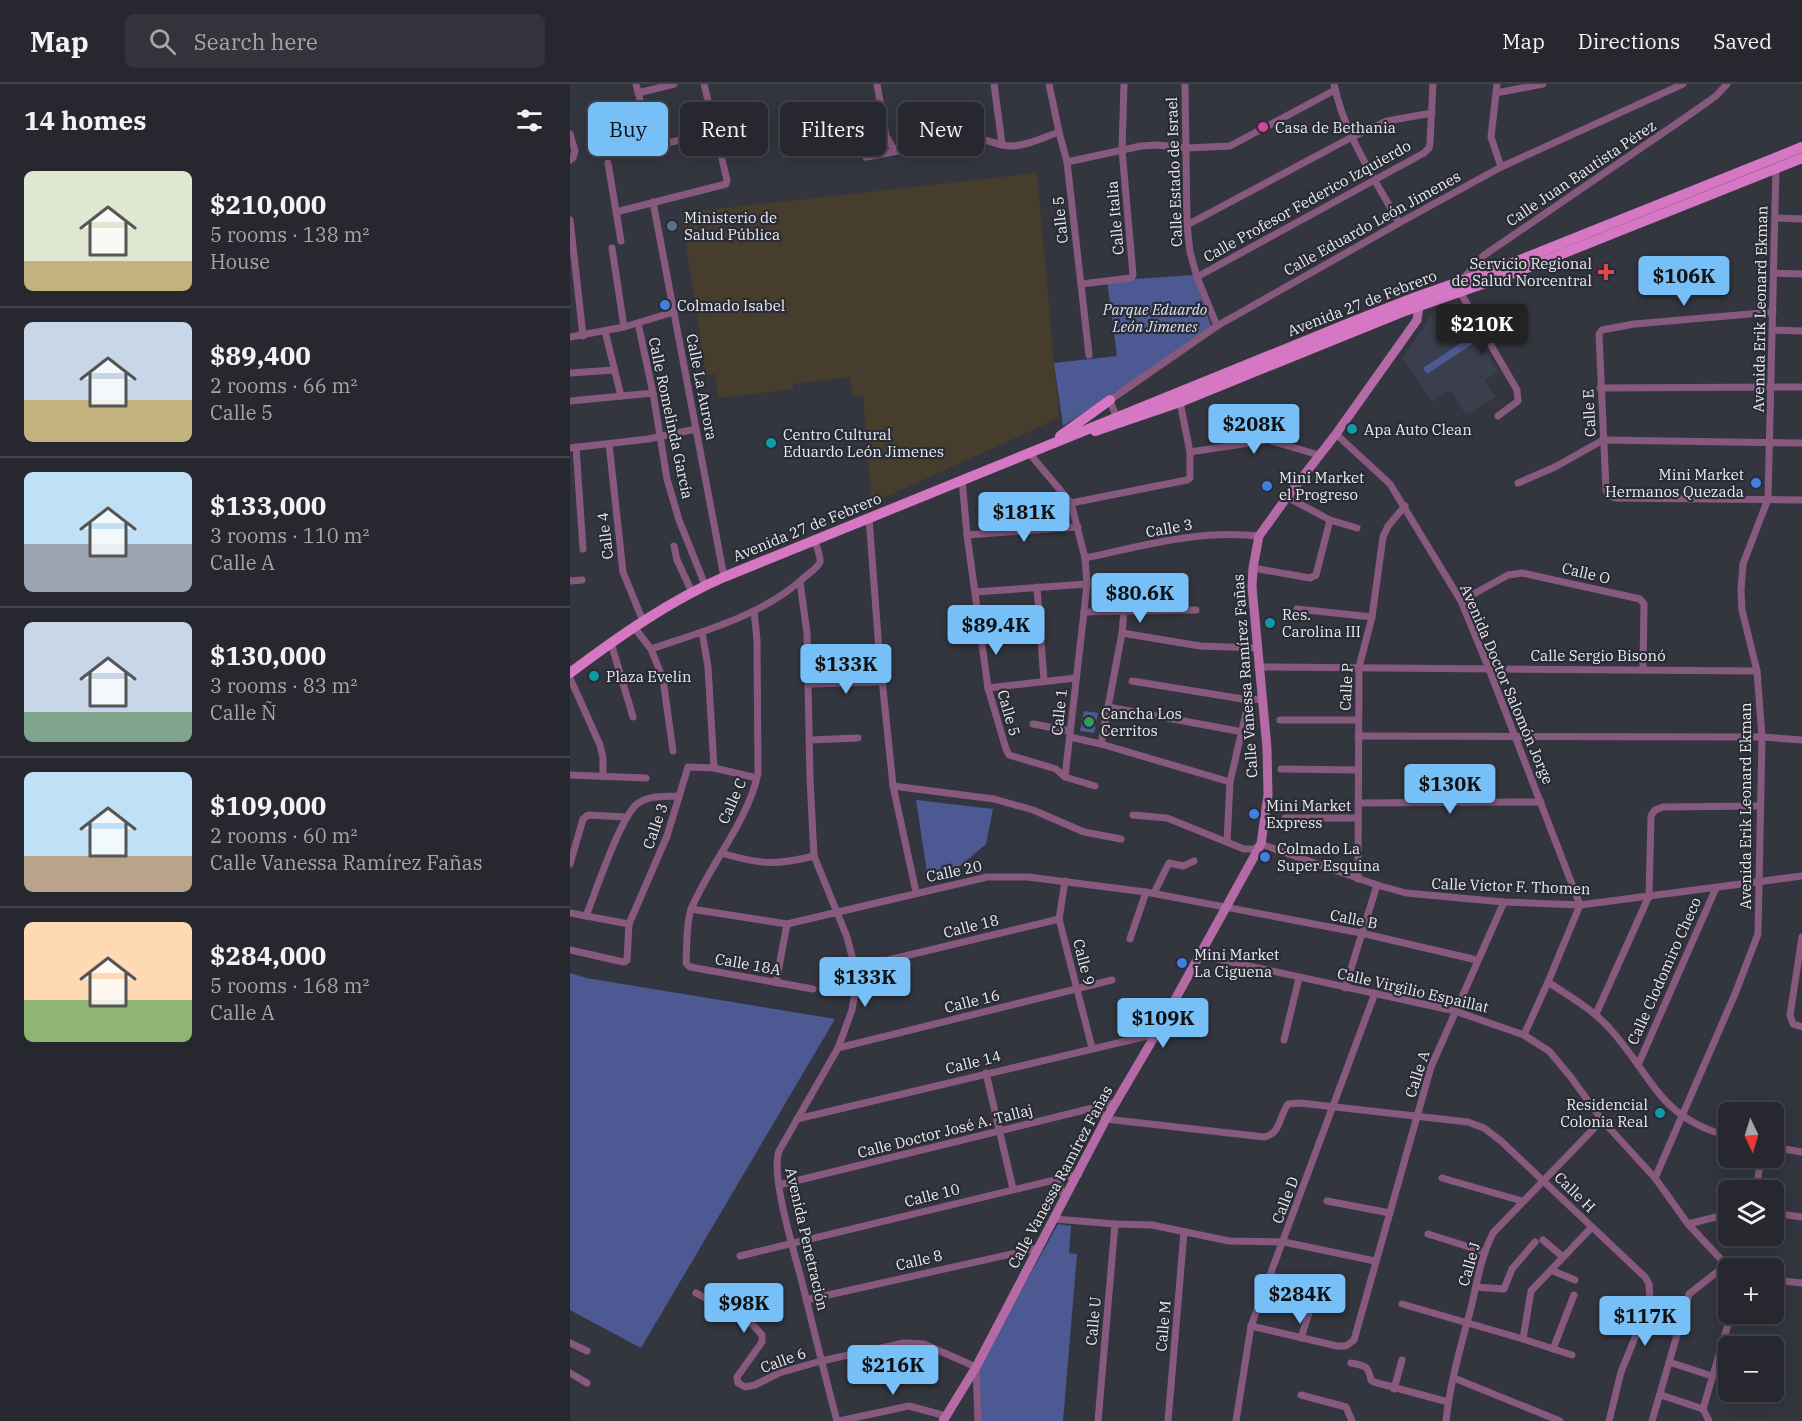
<!DOCTYPE html>
<meta charset="utf-8">
<style>
body{margin:0;font-family:"IBM Plex Serif",serif;background:#33343b;color:#f1f3f6;height:100vh;display:flex;flex-direction:column;font-size:22px;white-space:nowrap}
*{box-sizing:border-box;margin:0}
p{font-size:20px;color:#a4a6aa}
.icon{flex:none;width:33px;height:33px;fill:none;stroke:currentColor;stroke-width:2;stroke-linecap:round;stroke-linejoin:round}
.map{position:relative;flex:1;overflow:hidden}
.details{display:flex;flex-direction:column;background:#27282f;width:570px}
.details>*{flex:none}
.guide{position:absolute;left:18px;top:18px;width:570px;height:54px;display:flex;gap:12px}
.needle{width:39px;rotate:176deg}
.tools{position:absolute;left:1148px;top:1018px;display:grid;gap:12px}
.tools a{display:grid;place-items:center;width:66px;height:66px;border-radius:9px;background:#27282f;box-shadow:0 3px 15px #0003,0 0 0 2px #43444b;font-size:30px}
.price{position:absolute;translate:-50% -51px;padding:0 14px;border-radius:6px;background:#76c0f7;color:#111;font-size:20px;line-height:39px;filter:drop-shadow(0 2px 3px #0008)}
.price::after{content:'';position:absolute;left:50%;top:36px;width:18px;height:14px;margin-left:-9px;background:inherit;clip-path:polygon(0 0,100% 0,50% 100%)}
.price.current{background:#222;color:#fff}
ul{padding:0;list-style:none}
li{display:flex;align-items:center;gap:18px;height:150px;padding:0 24px}
li+li{border-top:2px solid #43444b}
li span{display:grid;place-items:center;flex:none;width:168px;height:120px;border-radius:9px;color:#555}
li>.icon{margin-inline-start:auto}
span .icon{width:72px;height:72px;fill:#fffc;stroke-width:1}
li b{font-size:26px}
h2{display:flex;justify-content:space-between;align-items:center;height:72px;padding:0 24px;font-size:26px}
.tag{padding:0 21px;border-radius:9px;background:#27282f;box-shadow:0 3px 15px #0003,0 0 0 2px #43444b;font-size:21px;line-height:54px}
.tag.current{background:#76c0f7;color:#111}
header{display:flex;align-items:center;gap:36px;box-sizing:border-box;height:84px;padding:0 30px;background:#27282f;border-bottom:2px solid #43444b}
header strong{font-size:28px}
nav{display:flex;gap:33px;margin-inline-start:auto;font-size:21px}
.search{width:420px;height:54px;background:#33343b;display:flex;align-items:center;gap:15px;box-sizing:border-box;padding:0 21px;border-radius:9px;color:#a4a6aa;font-size:22px}
main{display:flex;flex:1;min-height:0}
.map>svg:first-child{display:block}
.industrial{fill:#463d2c}
.built{fill:#3a3e4d}
.green{fill:#4d5992}
.lines{fill:none;stroke-linecap:round;stroke-linejoin:round}
.street{stroke:#88597e;stroke-width:7}
.secondary{stroke:#b46aa5;stroke-width:9}
.primary{stroke:#d677c4;stroke-width:10}
.hotel-dot{fill:#d1479c;stroke:#2a2c35;stroke-width:2}
.service-dot{fill:#5c6f8a;stroke:#2a2c35;stroke-width:2}
.health-dot{fill:#e0444e;stroke:#2a2c35;stroke-width:2}
.shop-dot{fill:#3f7fe0;stroke:#2a2c35;stroke-width:2}
.culture-dot{fill:#0f9aa8;stroke:#2a2c35;stroke-width:2}
.leisure-dot{fill:#2e9e5b;stroke:#2a2c35;stroke-width:2}
.labels{text-anchor:middle;dominant-baseline:central;stroke-width:4.5;stroke-linejoin:round;paint-order:stroke}
.poi-label{font-size:15px;fill:#eaebf1;stroke:#2a2c35;text-anchor:start}
.street-label{font-size:15px;fill:#eaebf1;stroke:#2a2c35}
.park-label{font-size:15px;font-style:italic;fill:#dce2f8;stroke:#2a2c35}
</style>
<header>
<strong>Map</strong>
<div class="search"><svg class="icon" aria-label="search" viewBox="0 0 24 24"><circle cx="10" cy="10" r="6"/><path d="M15 15l6 6"/></svg>Search here</div>
<nav><a>Map</a><a>Directions</a><a>Saved</a></nav>
</header>
<main>
<section class="details">
<h2>14 homes<svg class="icon" aria-label="filters" viewBox="0 0 24 24"><path d="M4 7h16M4 17h16"/><circle cx="9" cy="7" r="2"/><circle cx="15" cy="17" r="2"/></svg></h2>
<ul>
<li><span style="background:linear-gradient(#dfe7d0 75%,#c2b280 0)"><svg class="icon" aria-label="home" viewBox="0 0 24 24"><path d="M3 11l9-7 9 7M6 9v11h12V9"/></svg></span><div><b>$210,000</b><p>5 rooms · 138 m²</p><p>House</p></div></li>
<li><span style="background:linear-gradient(#c9d6e8 65%,#c2b280 0)"><svg class="icon" aria-label="home" viewBox="0 0 24 24"><path d="M3 11l9-7 9 7M6 9v11h12V9"/></svg></span><div><b>$89,400</b><p>2 rooms · 66 m²</p><p>Calle 5</p></div></li>
<li><span style="background:linear-gradient(#bfe0f5 60%,#9aa5b1 0)"><svg class="icon" aria-label="home" viewBox="0 0 24 24"><path d="M3 11l9-7 9 7M6 9v11h12V9"/></svg></span><div><b>$133,000</b><p>3 rooms · 110 m²</p><p>Calle A</p></div></li>
<li><span style="background:linear-gradient(#c9d6e8 75%,#7fa58c 0)"><svg class="icon" aria-label="home" viewBox="0 0 24 24"><path d="M3 11l9-7 9 7M6 9v11h12V9"/></svg></span><div><b>$130,000</b><p>3 rooms · 83 m²</p><p>Calle Ñ</p></div></li>
<li><span style="background:linear-gradient(#bfe0f5 70%,#b9a48a 0)"><svg class="icon" aria-label="home" viewBox="0 0 24 24"><path d="M3 11l9-7 9 7M6 9v11h12V9"/></svg></span><div><b>$109,000</b><p>2 rooms · 60 m²</p><p>Calle Vanessa Ramírez Fañas</p></div></li>
<li><span style="background:linear-gradient(#ffd9b3 65%,#8fb573 0)"><svg class="icon" aria-label="home" viewBox="0 0 24 24"><path d="M3 11l9-7 9 7M6 9v11h12V9"/></svg></span><div><b>$284,000</b><p>5 rooms · 168 m²</p><p>Calle A</p></div></li>
</ul>
</section>
<div class="map">
<svg width="1232" height="1337" viewBox="0 0 1232 1337">
<rect width="100%" height="100%" fill="#34363f"/>
<polygon class="industrial" points="467,89 489,334 302,419 293,311 283,312 280,293 223,300 223,305 148,314 145,290 136,291 111,129"/>
<polygon class="built" points="887,218 928,288 914,296 926,313 896,331 880,306 862,318 832,274 863,229"/>
<g class="green">
<polygon points="624,191 642,245 493,342 484,279 547,272 537,197"/>
<polygon points="900,253 904,259 857,290 853,284"/>
<polygon points="514,627 528,629 524,649 510,647"/>
<polygon points="346,716 423,725 416,760 390,782 357,788"/>
<polygon points="0,889 16,894 265,935 71,1264 0,1226"/>
<polygon points="488,1140 501,1142 499,1169 507,1170 493,1337 411,1337 409,1283"/>
</g>
<g class="lines">
<g class="street">
<polyline points="66,0 81,59 84,62 145,48"/>
<path d="M307,0L316,52L323,64L330,66L398,53C413,53 427,62 441,62C457,62 474,53 489,48"/>
<polyline points="424,0 432,60"/>
<polyline points="479,0 489,48 497,78 519,271"/>
<polyline points="615,0 617,141 620,168 627,193 647,242"/>
<path d="M764,0C774,50 805,95 829,139"/>
<polyline points="927,0 921,53 931,83"/>
<polyline points="68,9 104,0"/>
<polyline points="926,9 973,0"/>
<polyline points="0,50 5,67 3,74 0,76"/>
<polyline points="296,73 328,67"/>
<polyline points="497,78 571,62 588,61 616,64 660,62 765,6"/>
<polyline points="38,79 51,157"/>
<polyline points="83,118 154,493"/>
<polyline points="46,128 156,100 157,96 134,0"/>
<polyline points="1206,134 1232,135"/>
<polyline points="0,136 13,252"/>
<polyline points="617,141 782,53 817,37 862,29"/>
<polyline points="42,164 54,243"/>
<polyline points="1204,189 1232,190"/>
<polyline points="627,193 854,69 859,64 860,59 863,0"/>
<polyline points="892,196 913,172 1119,31 1146,12 1157,0"/>
<polyline points="511,200 561,194 563,191 552,66 554,0"/>
<polyline points="889,206 947,306 948,317 928,332"/>
<polyline points="1203,228 1064,240 1032,246 1029,250 1036,406 1038,411 1045,414 1232,416"/>
<polyline points="68,239 83,309 97,395 109,436 135,501"/>
<polyline points="1203,246 1232,247"/>
<polyline points="35,247 51,312"/>
<polyline points="0,253 54,243 104,228"/>
<polyline points="0,289 44,286"/>
<polyline points="1030,304 1232,303"/>
<polyline points="0,317 83,309"/>
<polyline points="548,338 540,316 647,242 829,139 931,83 1113,0"/>
<polyline points="766,350 820,400 891,517 919,585 1010,821 978,898 954,951"/>
<polyline points="39,360 53,488 73,537"/>
<polyline points="6,363 13,465"/>
<polyline points="0,364 78,355 126,345"/>
<polyline points="620,368 698,356 749,371"/>
<polyline points="459,369 501,419 515,474 517,500 514,528 495,693"/>
<polyline points="392,396 397,451 418,604 436,665 439,671 486,685 495,693 525,702"/>
<polyline points="948,399 985,383 1033,356 1232,359"/>
<polyline points="501,419 617,396 620,394 620,368 610,318"/>
<polyline points="299,434 309,566 323,702 346,808"/>
<polyline points="760,436 787,444"/>
<polyline points="397,451 508,443"/>
<polyline points="104,462 107,476 122,508"/>
<path d="M515,474C572,462 630,445 689,452"/>
<polyline points="683,484 740,494 746,491 760,436 717,413"/>
<polyline points="0,497 12,496"/>
<path d="M230,498L237,549L240,695L244,772L277,853L285,884V909L282,926L268,964L209,1067C200,1093 226,1173 233,1202C244,1247 255,1292 267,1337"/>
<polyline points="467,503 474,597"/>
<polyline points="405,508 517,500"/>
<polyline points="891,517 938,491 952,489 1070,515 1074,520 1073,584"/>
<polyline points="727,525 802,533"/>
<path d="M184,527L187,556L188,689C179,735 141,779 122,823C116,836 117,863 116,879L120,883L243,905"/>
<polyline points="514,528 626,526"/>
<polyline points="64,543 81,565 93,595 103,667"/>
<polyline points="132,548 138,583 144,684"/>
<polyline points="552,549 630,562 687,564"/>
<polyline points="41,559 63,633"/>
<path d="M81,565C134,547 195,531 237,491C241,488 248,483 250,478C251,472 246,461 244,455"/>
<polyline points="688,583 1187,587"/>
<polyline points="0,594 30,661 33,674 33,692"/>
<polyline points="562,597 679,616 692,615"/>
<polyline points="239,600 312,598"/>
<polyline points="418,604 506,594"/>
<polyline points="538,623 673,648"/>
<polyline points="710,636 788,636"/>
<polyline points="463,640 500,647"/>
<polyline points="788,652 1192,653 1232,656"/>
<polyline points="500,653 531,660 660,698"/>
<polyline points="240,656 288,654"/>
<polyline points="531,660 552,549 554,527"/>
<polyline points="711,685 788,686"/>
<polyline points="0,691 76,694"/>
<polyline points="323,702 424,715 463,726 514,748 551,755"/>
<polyline points="788,719 971,718"/>
<polyline points="563,731 597,734 674,765 684,765 691,760 807,801 836,809 934,818 1010,821 1232,792"/>
<polyline points="715,734 788,734"/>
<polyline points="657,758 660,698 679,616"/>
<path d="M151,769C189,780 205,782 244,772"/>
<polyline points="0,780 13,735 18,731 55,733"/>
<polyline points="788,795 789,583 802,533 813,453 818,442 835,422"/>
<polyline points="495,797 489,835 522,964"/>
<polyline points="584,809 599,779 613,782 624,777"/>
<polyline points="121,825 217,840 417,793 458,793 576,808 791,849 907,876"/>
<polyline points="0,829 59,840"/>
<path d="M16,832C26,807 50,734 67,720C78,711 95,713 109,712"/>
<polyline points="1232,853 1220,931 1223,940 1232,943"/>
<polyline points="560,855 576,808"/>
<polyline points="0,866 49,877 54,878 57,876 59,840 97,752 118,683 144,684 187,694"/>
<polyline points="629,871 885,927 954,951 979,967 1000,992 1032,1036 1085,1094 1118,1140 1160,1185"/>
<polyline points="285,884 489,835"/>
<path d="M978,898C1000,913 1024,926 1041,946C1083,993 1089,1034 1158,1052"/>
<polyline points="206,899 217,840"/>
<polyline points="775,904 807,801"/>
<polyline points="1026,930 1079,812 1081,732 1085,726 1093,723 1189,722"/>
<polyline points="714,956 729,894"/>
<polyline points="268,964 542,896"/>
<polyline points="1068,981 1146,804"/>
<polyline points="416,989 443,1105"/>
<path d="M527,1024L536,1035L694,1053C711,1050 709,1032 718,1020L730,1019L898,1038L914,1044L931,1057L1075,1193L1079,1200L1080,1217L1051,1288L1039,1337"/>
<polyline points="227,1035 586,950"/>
<polyline points="1203,1063 1232,1068"/>
<polyline points="490,1094 491,1107 496,1113"/>
<polyline points="872,1094 952,1117"/>
<polyline points="1085,1094 1165,910 1188,850 1192,653 1187,587 1172,526 1171,506 1173,480 1198,415 1206,83"/>
<polyline points="209,1101 547,1018"/>
<polyline points="1186,1107 1191,1074"/>
<polyline points="757,1117 820,1129"/>
<polyline points="1203,1129 1232,1133"/>
<polyline points="485,1135 545,1140 582,1141 659,1157 714,1158 805,1177"/>
<polyline points="1118,1140 1158,1130"/>
<polyline points="858,1150 915,1168"/>
<polyline points="973,1156 993,1173"/>
<polyline points="170,1172 509,1090"/>
<polyline points="981,1186 1005,1196"/>
<polyline points="1203,1196 1232,1199"/>
<polyline points="906,1203 934,1205 942,1185 965,1158"/>
<polyline points="126,1209 182,1240 192,1251 192,1258 167,1293 168,1299 175,1303 185,1301 209,1289 251,1277 334,1259 354,1260 406,1283 408,1337"/>
<polyline points="236,1216 468,1164"/>
<polyline points="832,1220 953,1255 1002,1271"/>
<polyline points="681,1242 767,1262 776,1262 784,1256 861,983 934,818"/>
<polyline points="731,1254 747,1203"/>
<polyline points="953,1255 961,1207 1022,1143"/>
<polyline points="0,1259 17,1267"/>
<polyline points="983,1265 1004,1211"/>
<polyline points="1099,1278 1142,1292"/>
<path d="M781,1279C795,1282 798,1281 801,1296L804,1298L878,1318"/>
<polyline points="0,1289 17,1299"/>
<polyline points="884,1294 990,1337"/>
<polyline points="824,1305 832,1276"/>
<polyline points="731,1311 776,1323 782,1337"/>
<polyline points="1091,1311 1133,1325"/>
<polyline points="269,1337 339,1322 376,1332"/>
<polyline points="528,1337 545,1140"/>
<polyline points="598,1337 614,1148"/>
<polyline points="666,1337 681,1242 805,909"/>
<path d="M876,1337C880,1298 892,1258 902,1220C907,1196 912,1171 923,1149L1032,1036"/>
<polyline points="1082,1337 1119,1210 1156,1181"/>
<polyline points="1139,1337 1133,1325 1161,1230"/>
</g>
<polyline class="secondary" points="373,1337 406,1283 536,1035 586,950 691,760 698,711 697,664 682,503 683,484 689,452 717,413 766,350 847,236 849,222 847,216"/>
<g class="primary">
<polyline points="525,347 610,318 832,228 944,189 1232,74"/>
<polyline points="490,352 540,316"/>
<path d="M0,589C48,553 99,517 154,493L782,238L846,213L940,180L1232,63"/>
</g>
</g>
<circle class="hotel-dot" cx="693" cy="43" r="6"/>
<circle class="service-dot" cx="102" cy="142" r="6"/>
<path class="health-dot" d="M1033 179h6v6h6v6h-6v6h-6v-6h-6v-6h6z"/>
<g class="shop-dot">
<circle cx="95" cy="221" r="6"/>
<circle cx="1186" cy="399" r="6"/>
<circle cx="697" cy="402" r="6"/>
<circle cx="684" cy="730" r="6"/>
<circle cx="695" cy="773" r="6"/>
<circle cx="612" cy="879" r="6"/>
</g>
<g class="culture-dot">
<circle cx="782" cy="345" r="6"/>
<circle cx="201" cy="359" r="6"/>
<circle cx="700" cy="539" r="6"/>
<circle cx="24" cy="592" r="6"/>
<circle cx="1090" cy="1029" r="6"/>
</g>
<circle class="leisure-dot" cx="519" cy="638" r="6"/>
<g class="labels">
<g class="poi-label">
<text x="705" y="43">Casa de Bethania</text>
<text x="114" y="133">Ministerio de<tspan x="114" dy="17">Salud Pública</tspan></text>
<text x="1022" y="179" text-anchor="end">Servicio Regional<tspan x="1022" dy="17">de Salud Norcentral</tspan></text>
<text x="107" y="221">Colmado Isabel</text>
<text x="794" y="345">Apa Auto Clean</text>
<text x="213" y="350">Centro Cultural<tspan x="213" dy="17">Eduardo León Jimenes</tspan></text>
<text x="1174" y="390" text-anchor="end">Mini Market<tspan x="1174" dy="17">Hermanos Quezada</tspan></text>
<text x="709" y="393">Mini Market<tspan x="709" dy="17">el Progreso</tspan></text>
<text x="712" y="530">Res.<tspan x="712" dy="17">Carolina III</tspan></text>
<text x="36" y="592">Plaza Evelin</text>
<text x="531" y="629">Cancha Los<tspan x="531" dy="17">Cerritos</tspan></text>
<text x="696" y="721">Mini Market<tspan x="696" dy="17">Express</tspan></text>
<text x="707" y="764">Colmado La<tspan x="707" dy="17">Super Esquina</tspan></text>
<text x="624" y="870">Mini Market<tspan x="624" dy="17">La Ciguena</tspan></text>
<text x="1078" y="1020" text-anchor="end">Residencial<tspan x="1078" dy="17">Colonia Real</tspan></text>
</g>
<g class="street-label">
<text transform="translate(604 88) rotate(-92)">Calle Estado de Israel</text>
<text transform="translate(1011 89) rotate(-34)">Calle Juan Bautista Pérez</text>
<text transform="translate(737 117) rotate(-29)">Calle Profesor Federico Izquierdo</text>
<text transform="translate(545 134) rotate(-95)">Calle Italia</text>
<text transform="translate(490 136) rotate(-96)">Calle 5</text>
<text transform="translate(802 139) rotate(-29)">Calle Eduardo León Jimenes</text>
<text transform="translate(792 219) rotate(-21)">Avenida 27 de Febrero</text>
<text transform="translate(1190 225) rotate(-89)">Avenida Erik Leonard Ekman</text>
<text transform="translate(132 303) rotate(79)">Calle La Aurora</text>
<text transform="translate(1019 329) rotate(-93)">Calle E</text>
<text transform="translate(101 334) rotate(78)">Calle Romelinda García</text>
<text transform="translate(237 443) rotate(-22)">Avenida 27 de Febrero</text>
<text transform="translate(599 444) rotate(-10)">Calle 3</text>
<text transform="translate(35 452) rotate(-97)">Calle 4</text>
<text transform="translate(1016 489) rotate(13)">Calle O</text>
<text x="1028" y="571">Calle Sergio Bisonó</text>
<text transform="translate(675 592) rotate(-94)">Calle Vanessa Ramírez Fañas</text>
<text transform="translate(937 600) rotate(67)">Avenida Doctor Salomón Jorge</text>
<text transform="translate(776 603) rotate(-87)">Calle P</text>
<text transform="translate(489 628) rotate(-84)">Calle 1</text>
<text transform="translate(439 629) rotate(74)">Calle 5</text>
<text transform="translate(162 717) rotate(-66)">Calle C</text>
<text transform="translate(1175 722) rotate(-90)">Avenida Erik Leonard Ekman</text>
<text transform="translate(85 742) rotate(-71)">Calle 3</text>
<text transform="translate(384 787) rotate(-12)">Calle 20</text>
<text transform="translate(941 802) rotate(2)">Calle Víctor F. Thomen</text>
<text transform="translate(784 835) rotate(11)">Calle B</text>
<text transform="translate(401 842) rotate(-14)">Calle 18</text>
<text transform="translate(514 878) rotate(76)">Calle 9</text>
<text transform="translate(178 880) rotate(10)">Calle 18A</text>
<text transform="translate(1094 887) rotate(-66)">Calle Clodomiro Checo</text>
<text transform="translate(843 906) rotate(13)">Calle Virgilio Espaillat</text>
<text transform="translate(402 917) rotate(-14)">Calle 16</text>
<text transform="translate(403 978) rotate(-14)">Calle 14</text>
<text transform="translate(847 990) rotate(-72)">Calle A</text>
<text transform="translate(375 1047) rotate(-14)">Calle Doctor José A. Tallaj</text>
<text transform="translate(490 1093) rotate(-62)">Calle Vanessa Ramírez Fañas</text>
<text transform="translate(1005 1108) rotate(44)">Calle H</text>
<text transform="translate(362 1111) rotate(-14)">Calle 10</text>
<text transform="translate(715 1116) rotate(-69)">Calle D</text>
<text transform="translate(237 1155) rotate(77)">Avenida Penetración</text>
<text transform="translate(349 1176) rotate(-13)">Calle 8</text>
<text transform="translate(899 1180) rotate(-74)">Calle J</text>
<text transform="translate(523 1237) rotate(-85)">Calle U</text>
<text transform="translate(593 1242) rotate(-85)">Calle M</text>
<text transform="translate(213 1276) rotate(-20)">Calle 6</text>
</g>
<g class="park-label">
<text x="585" y="225">Parque Eduardo<tspan x="585" dy="17">León Jimenes</tspan></text>
</g>
</g>
</svg>
<div class="tools">
<a><svg class="needle" viewBox="-14 -14 28 28"><path d="M0-13l5 13h-10z" fill="#e53935"/><path d="M0 13l5-13h-10z" fill="#a4a6aa"/></svg></a>
<a><svg class="icon" aria-label="layers" viewBox="0 0 24 24"><path d="M12 4l9 5-9 5-9-5zM3 14l9 5 9-5"/></svg></a>
<a>+</a>
<a>−</a>
</div>
<b class="price" style="left:1114px;top:223px">$106K</b>
<b class="price current" style="left:912px;top:271px">$210K</b>
<b class="price" style="left:684px;top:371px">$208K</b>
<b class="price" style="left:454px;top:459px">$181K</b>
<b class="price" style="left:570px;top:540px">$80.6K</b>
<b class="price" style="left:426px;top:572px">$89.4K</b>
<b class="price" style="left:276px;top:611px">$133K</b>
<b class="price" style="left:880px;top:731px">$130K</b>
<b class="price" style="left:295px;top:924px">$133K</b>
<b class="price" style="left:593px;top:965px">$109K</b>
<b class="price" style="left:730px;top:1241px">$284K</b>
<b class="price" style="left:174px;top:1250px">$98K</b>
<b class="price" style="left:1075px;top:1263px">$117K</b>
<b class="price" style="left:323px;top:1312px">$216K</b>
<div class="guide">
<a class="tag current">Buy</a>
<a class="tag">Rent</a>
<a class="tag">Filters</a>
<a class="tag">New</a>
</div>
</div>
</main>
